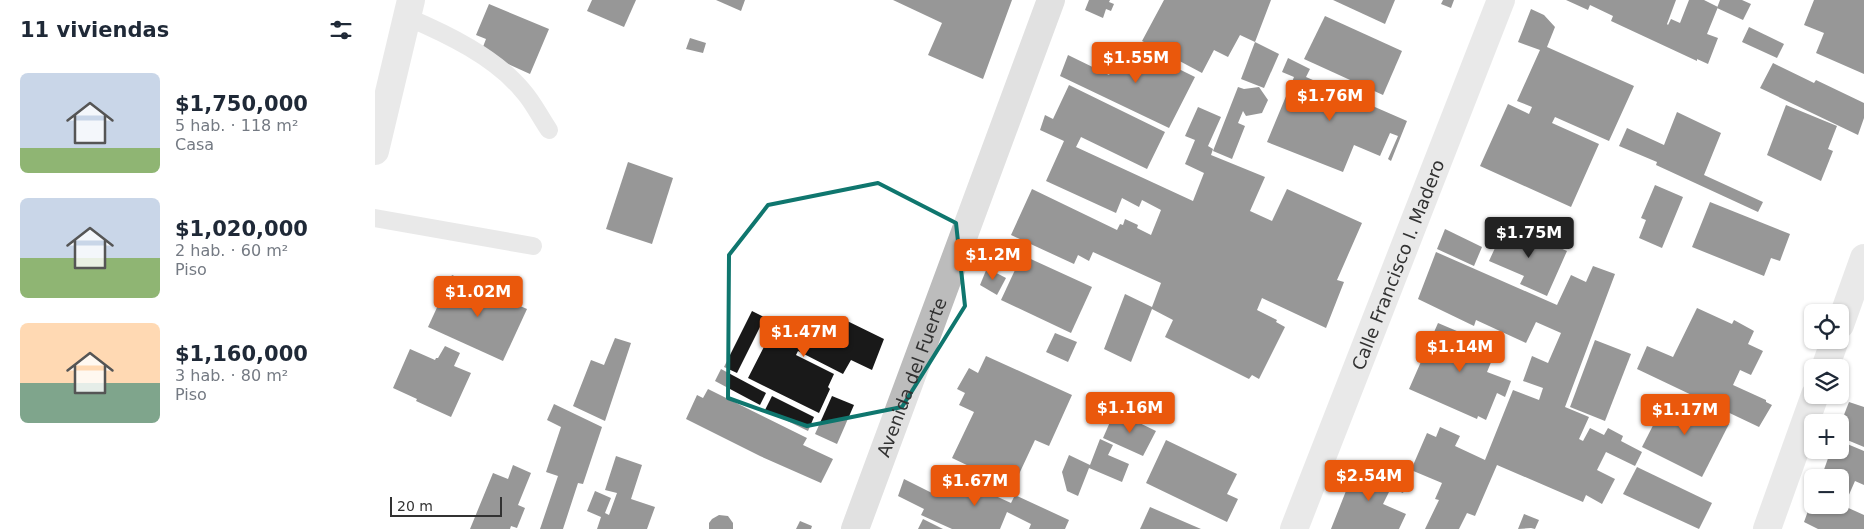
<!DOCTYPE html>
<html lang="es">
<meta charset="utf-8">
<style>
body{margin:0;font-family:"DejaVu Sans",sans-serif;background:#f2f2f3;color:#1f2937;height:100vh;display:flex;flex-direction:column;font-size:19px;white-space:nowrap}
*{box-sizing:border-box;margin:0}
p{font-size:16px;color:#747a83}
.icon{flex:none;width:28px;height:28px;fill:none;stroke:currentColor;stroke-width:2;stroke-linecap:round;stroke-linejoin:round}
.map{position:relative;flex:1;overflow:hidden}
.panel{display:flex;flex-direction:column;background:#fff;width:375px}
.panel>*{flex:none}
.buttons{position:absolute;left:1429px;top:304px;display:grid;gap:10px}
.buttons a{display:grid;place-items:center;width:45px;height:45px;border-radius:8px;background:#fff;box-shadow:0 1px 4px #0004;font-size:25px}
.scale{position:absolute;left:15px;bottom:12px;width:112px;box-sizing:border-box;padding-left:5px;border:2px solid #323232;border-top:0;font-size:14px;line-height:18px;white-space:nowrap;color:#323232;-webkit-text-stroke:4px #fff;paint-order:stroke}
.price{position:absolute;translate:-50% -42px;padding:0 11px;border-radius:5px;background:#ea580c;color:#fff;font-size:16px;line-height:32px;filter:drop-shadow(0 1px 2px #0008)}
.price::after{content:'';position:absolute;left:50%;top:30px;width:15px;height:11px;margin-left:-8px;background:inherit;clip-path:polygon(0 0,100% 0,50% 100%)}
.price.on{background:#222;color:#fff}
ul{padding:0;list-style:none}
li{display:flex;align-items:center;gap:15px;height:125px;padding:0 20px}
li span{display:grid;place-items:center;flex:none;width:140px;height:100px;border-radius:8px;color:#555}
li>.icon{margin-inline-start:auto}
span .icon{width:60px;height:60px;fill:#fffc;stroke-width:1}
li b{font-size:21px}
h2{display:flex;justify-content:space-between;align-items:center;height:60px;padding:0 20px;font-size:21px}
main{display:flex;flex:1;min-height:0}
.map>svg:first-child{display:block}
.building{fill:#191919}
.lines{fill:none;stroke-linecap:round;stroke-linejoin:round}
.lane{stroke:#cfcfcf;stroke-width:18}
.street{stroke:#cfcfcf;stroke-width:28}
.secondary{stroke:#bcbcbc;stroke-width:28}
.marked{fill:none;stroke:#0f766e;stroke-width:4;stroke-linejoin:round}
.labels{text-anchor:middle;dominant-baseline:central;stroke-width:5;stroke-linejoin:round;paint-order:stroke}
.street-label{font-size:18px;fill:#323232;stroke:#fff}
</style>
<main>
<section class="panel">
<h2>11 viviendas<svg class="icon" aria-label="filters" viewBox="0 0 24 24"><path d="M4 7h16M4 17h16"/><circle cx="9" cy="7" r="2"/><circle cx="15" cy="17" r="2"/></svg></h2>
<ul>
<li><span style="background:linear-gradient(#c9d6e8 75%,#8fb573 0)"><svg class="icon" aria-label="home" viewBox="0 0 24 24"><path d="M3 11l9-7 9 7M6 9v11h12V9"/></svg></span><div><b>$1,750,000</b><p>5 hab. · 118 m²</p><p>Casa</p></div></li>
<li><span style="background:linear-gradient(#c9d6e8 60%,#8fb573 0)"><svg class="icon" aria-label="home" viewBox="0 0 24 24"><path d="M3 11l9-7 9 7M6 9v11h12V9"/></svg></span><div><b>$1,020,000</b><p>2 hab. · 60 m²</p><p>Piso</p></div></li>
<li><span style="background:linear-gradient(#ffd9b3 60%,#7fa58c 0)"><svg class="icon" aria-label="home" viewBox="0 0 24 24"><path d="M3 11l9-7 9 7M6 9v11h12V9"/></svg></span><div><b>$1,160,000</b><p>3 hab. · 80 m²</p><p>Piso</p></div></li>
</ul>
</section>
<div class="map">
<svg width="1489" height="529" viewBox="0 0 1489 529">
<rect width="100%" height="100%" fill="#fff"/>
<g class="building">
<polygon points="217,0 261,0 249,27 212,11"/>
<polygon points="341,0 370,0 366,11"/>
<polygon points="518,0 637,0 608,79 553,55 567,23"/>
<polygon points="714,0 735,0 734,2 739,4 736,11 731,9 728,18 710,10"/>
<polygon points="789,0 896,0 880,42 865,35 853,57 839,50 827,73 767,41"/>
<polygon points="958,0 1020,0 1010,24"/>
<polygon points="1068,0 1079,0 1076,8 1066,4"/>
<polygon points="1191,0 1301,0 1292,24 1293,25 1296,19 1305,23 1314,0 1329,0 1343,7 1332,34 1343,38 1333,64 1322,59 1322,61 1236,21 1238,16 1215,5 1213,10"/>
<polygon points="1345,0 1367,0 1376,4 1368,20 1342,8"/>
<polygon points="1439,0 1489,0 1489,74 1441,53 1449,33 1429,25"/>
<polygon points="114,4 174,29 155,74 106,52 111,39 101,35"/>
<polygon points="1156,9 1169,15 1180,27 1172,47 1259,86 1234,141 1180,117 1177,123 1224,144 1196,207 1105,166 1133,104 1154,114 1157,107 1142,101 1165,50 1143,42"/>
<polygon points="950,16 1027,51 1008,95 929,59"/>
<polygon points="1374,27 1409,44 1402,58 1367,42"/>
<polygon points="315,38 331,43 328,53 311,49"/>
<polygon points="880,42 904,54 889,88 866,79"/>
<polygon points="751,43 820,77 794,128 685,76 693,55 734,75"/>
<polygon points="913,58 935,69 931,77 1032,121 1016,161 1013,159 1023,136 1015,133 1005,156 979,145 968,172 892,142 919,77 907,72"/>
<polygon points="1398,63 1439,83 1441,80 1489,103 1489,118 1483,135 1385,88"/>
<polygon points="694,85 790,132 772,169 706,137 701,147 818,201 829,173 810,164 820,140 810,136 823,107 846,117 833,146 838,149 836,155 890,177 875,211 897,221 912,189 987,223 962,280 969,282 951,328 887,298 882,310 902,320 901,322 910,327 884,379 877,375 874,379 790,337 798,320 777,309 756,362 729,349 750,294 777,307 786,283 718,252 714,261 703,255 699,264 636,235 657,189 742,230 745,224 748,225 750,219 763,225 762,228 776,235 786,210 767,200 764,207 747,198 741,213 671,181 689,141 665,130 670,115 678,119"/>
<polygon points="863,87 869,89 884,87 893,100 887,113 871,116 868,111 863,123 870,126 857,159 838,151"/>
<polygon points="1411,105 1462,126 1453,149 1458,151 1446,181 1392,155"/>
<polygon points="1302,112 1346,133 1329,175 1388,202 1383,212 1281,165 1282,162 1244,146 1252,128 1289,145"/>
<polygon points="253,162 298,178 277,244 231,229"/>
<polygon points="1280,185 1308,197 1287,248 1264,238 1271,220 1266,218"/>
<polygon points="1335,202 1415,234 1405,261 1396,258 1389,276 1317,247"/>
<polygon points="1131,224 1192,251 1172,296 1145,284 1149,276 1114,261"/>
<polygon points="1070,229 1107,247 1099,266 1062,249"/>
<polygon points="1061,252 1182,305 1196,275 1211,282 1218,266 1240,274 1190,407 1214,417 1204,439 1208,441 1215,428 1229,435 1233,428 1248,436 1246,441 1267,452 1260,466 1231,452 1222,470 1240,479 1227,504 1211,495 1208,502 1122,465 1100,516 1092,513 1084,529 1050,529 1064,500 1060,499 1067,483 1036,470 1052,433 1061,437 1065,427 1085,436 1080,446 1110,460 1138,390 1164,400 1168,388 1148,381 1157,356 1173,363 1186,333 1161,322 1151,343 1101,320 1099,326 1043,299"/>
<polygon points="647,255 717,287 696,333 626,300"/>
<polygon points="612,268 631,278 622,295 605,285"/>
<polygon points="77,275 152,309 128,361 53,327"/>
<polygon points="1322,308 1357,324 1359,320 1379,331 1373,344 1388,351 1376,375 1365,370 1358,385 1391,400 1391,402 1397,405 1384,427 1262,369 1272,346 1298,357"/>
<polygon points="377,311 448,346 462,316 509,339 497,370 476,360 468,374 423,351 421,355 459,374 453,387 455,389 444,413 373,378 393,339 405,345 408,339 385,327 362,373 349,367"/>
<polygon points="1063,323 1110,343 1113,337 1125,341 1112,372 1136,381 1130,397 1122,393 1111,420 1103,416 1102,419 1034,389"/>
<polygon points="680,333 702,342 693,362 671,352"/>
<polygon points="240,338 256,343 230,421 198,406 216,360 229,365"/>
<polygon points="1220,340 1256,354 1230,421 1195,407"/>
<polygon points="70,346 85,353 79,366 96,373 76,417 41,401 42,399 18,388 35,349 60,360 61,358 63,358"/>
<polygon points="611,356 697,395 674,446 660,440 638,487 577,458 599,412 584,405 590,393 582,389 594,368 603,373"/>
<polygon points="346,369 391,393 385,405 340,381"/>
<polygon points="333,389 432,438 428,445 458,459 446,483 385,456 311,419 322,395 328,398"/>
<polygon points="1294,394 1354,424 1327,477 1267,447"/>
<polygon points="397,396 439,417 433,431 390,410"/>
<polygon points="457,396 479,405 462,444 440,434"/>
<polygon points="1474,402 1489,407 1489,447 1465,437 1465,425"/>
<polygon points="179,404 227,427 208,484 203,483 188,529 165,529 183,476 171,472 186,427 172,420"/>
<polygon points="744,413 781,431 768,456 728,438 735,422 738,424"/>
<polygon points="725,439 738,445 733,455 754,464 747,482 714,468 703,496 692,491 687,472 694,455 715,465"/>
<polygon points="791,440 862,474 852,494 863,499 852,522 771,483"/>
<polygon points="1465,441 1489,451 1489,485 1480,481 1469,506 1489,515 1489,529 1443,529 1429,522 1437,500 1438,505 1465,505 1465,478 1446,478 1456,450 1465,450"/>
<polygon points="241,456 267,465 256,499 280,507 272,529 222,529 226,517 212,511 220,491 236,498 230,513 234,515 242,493 230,490"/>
<polygon points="982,463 1031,485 1028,493 1016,488 1008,504 1031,514 1024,529 956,529"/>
<polygon points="138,465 156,473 143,505 150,508 142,528 136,526 135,529 95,529 118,473 133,479"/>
<polygon points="1262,467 1337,503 1324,529 1248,494"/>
<polygon points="566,471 636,503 640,495 694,520 690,529 654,529 656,524 632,512 625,529 577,529 546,515 549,509 523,496 529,479 557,493"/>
<polygon points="775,507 826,529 765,529"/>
<polygon points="1149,514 1164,520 1160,529 1156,528 1143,529"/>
<polygon points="344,515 353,516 358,523 358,529 334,529 334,523 337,519"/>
<polygon points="548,519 568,529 543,529"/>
<polygon points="425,521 437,526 436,529 421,529"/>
</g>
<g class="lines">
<g class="lane">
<path d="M32,17C72,34 120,57 148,91C158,102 165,117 174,130"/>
<polyline points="0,218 158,246"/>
</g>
<g class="street">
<polyline points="0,151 36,0"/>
<polyline points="1465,325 1489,258"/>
<polyline points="1450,368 1460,340"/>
<path id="s1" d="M919,529L1126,0"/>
<polyline points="1392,529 1440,395"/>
</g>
<path class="secondary" id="s2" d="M480,529L676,0"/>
</g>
<path d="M0 0H1489V529H0ZM503,183L581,223L590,306L527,407L432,426L353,398L354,255L393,205Z" fill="#fff" fill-opacity=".55" fill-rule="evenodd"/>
<path class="marked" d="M503,183L581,223L590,306L527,407L432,426L353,398L354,255L393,205Z"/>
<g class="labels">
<g class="street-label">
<text stroke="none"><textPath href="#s1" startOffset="284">Calle Francisco I. Madero</textPath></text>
<text stroke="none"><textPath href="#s2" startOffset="162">Avenida del Fuerte</textPath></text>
</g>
</g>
</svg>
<div class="buttons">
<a><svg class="icon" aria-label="locate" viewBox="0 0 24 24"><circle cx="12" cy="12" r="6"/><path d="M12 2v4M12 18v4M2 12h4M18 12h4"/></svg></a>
<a><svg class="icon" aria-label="layers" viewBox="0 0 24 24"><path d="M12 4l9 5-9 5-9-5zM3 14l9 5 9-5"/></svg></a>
<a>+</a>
<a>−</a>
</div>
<div class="scale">20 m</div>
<b class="price" style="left:761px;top:84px">$1.55M</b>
<b class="price" style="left:955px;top:122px">$1.76M</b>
<b class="price on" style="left:1154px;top:259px">$1.75M</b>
<b class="price" style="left:618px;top:281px">$1.2M</b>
<b class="price" style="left:103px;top:318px">$1.02M</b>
<b class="price" style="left:429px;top:358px">$1.47M</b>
<b class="price" style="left:1085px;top:373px">$1.14M</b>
<b class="price" style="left:755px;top:434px">$1.16M</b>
<b class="price" style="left:1310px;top:436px">$1.17M</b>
<b class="price" style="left:994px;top:502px">$2.54M</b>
<b class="price" style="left:600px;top:507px">$1.67M</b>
</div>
</main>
